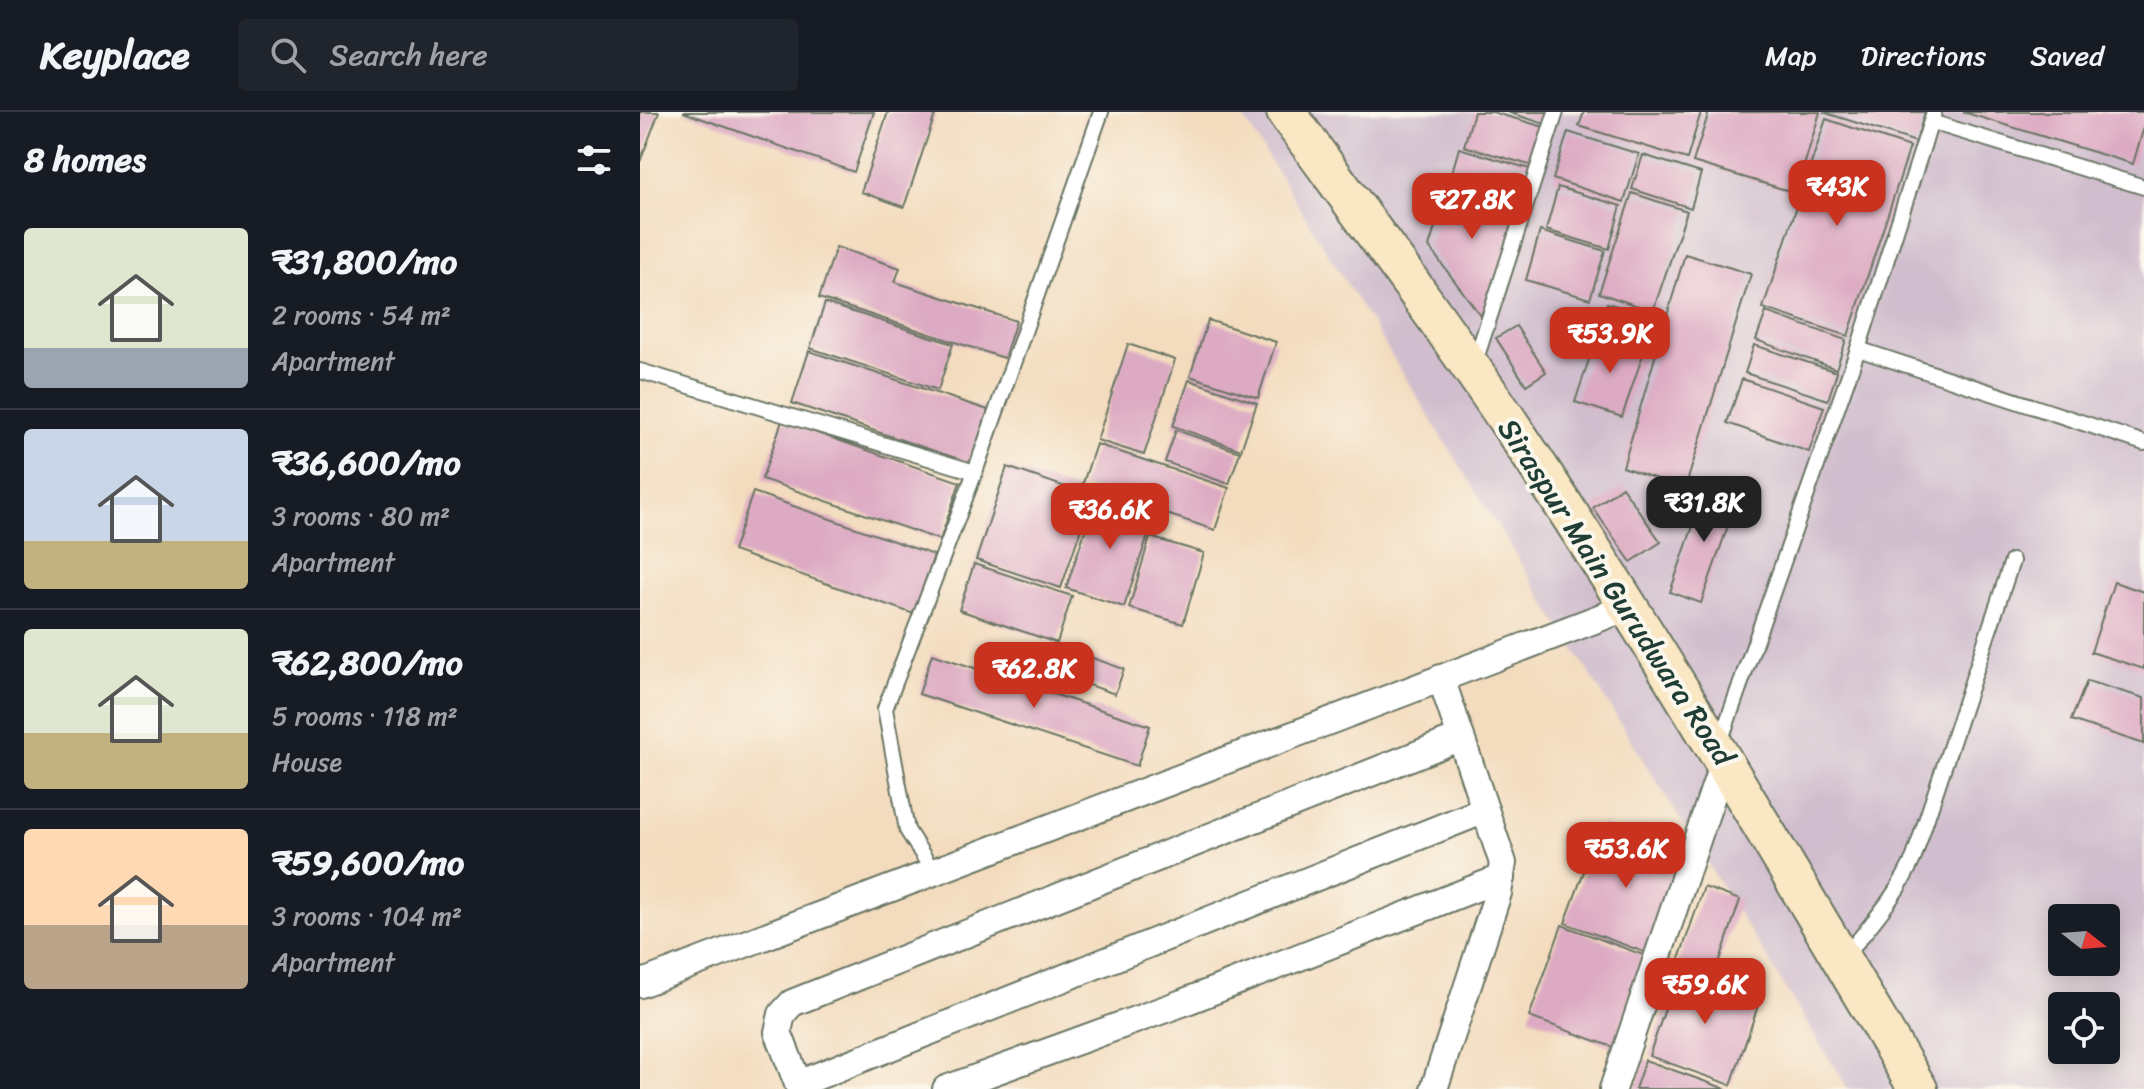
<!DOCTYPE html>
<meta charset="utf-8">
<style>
body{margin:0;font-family:Sriracha,sans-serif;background:#20242c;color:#f1f3f6;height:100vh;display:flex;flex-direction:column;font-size:30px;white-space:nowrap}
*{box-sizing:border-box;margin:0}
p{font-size:26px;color:#9ea1a6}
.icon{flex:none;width:44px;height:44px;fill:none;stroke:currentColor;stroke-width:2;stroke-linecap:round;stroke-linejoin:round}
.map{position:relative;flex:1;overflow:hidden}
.details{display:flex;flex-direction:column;background:#171b24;width:640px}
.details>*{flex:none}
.needle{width:52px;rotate:107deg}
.tools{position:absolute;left:1408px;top:792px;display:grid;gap:16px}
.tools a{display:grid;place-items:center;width:72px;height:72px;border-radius:8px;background:#171b24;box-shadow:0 4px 20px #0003;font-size:40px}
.price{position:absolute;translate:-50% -68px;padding:0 18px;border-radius:16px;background:#c8321e;color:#fff;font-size:26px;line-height:52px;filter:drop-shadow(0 2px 4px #0008)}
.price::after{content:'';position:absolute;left:50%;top:48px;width:24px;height:18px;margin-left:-12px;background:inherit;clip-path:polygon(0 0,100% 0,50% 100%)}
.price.selected{background:#222;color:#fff}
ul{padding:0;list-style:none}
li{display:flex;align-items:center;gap:24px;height:200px;padding:0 24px}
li+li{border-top:2px solid #363941}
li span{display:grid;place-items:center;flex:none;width:224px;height:160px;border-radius:8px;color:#555}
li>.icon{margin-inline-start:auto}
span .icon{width:96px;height:96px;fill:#fffc;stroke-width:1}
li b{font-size:34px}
h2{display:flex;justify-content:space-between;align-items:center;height:96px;padding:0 24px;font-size:34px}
header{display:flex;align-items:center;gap:48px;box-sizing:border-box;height:112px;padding:0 40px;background:#171b24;border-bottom:2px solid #363941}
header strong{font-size:38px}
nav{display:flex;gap:44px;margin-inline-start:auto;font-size:28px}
.search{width:560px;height:72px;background:#20242c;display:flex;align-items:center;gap:20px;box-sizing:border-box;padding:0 28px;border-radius:8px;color:#9ea1a6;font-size:30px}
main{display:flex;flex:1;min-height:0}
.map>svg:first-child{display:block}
.industrial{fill:#d0bdcd;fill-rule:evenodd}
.building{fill:#ddaac3}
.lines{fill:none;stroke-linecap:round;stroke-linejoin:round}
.lane-casing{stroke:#697564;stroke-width:18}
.street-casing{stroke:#697564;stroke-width:30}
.secondary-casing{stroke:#697564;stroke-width:42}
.lane{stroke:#fff;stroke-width:14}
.street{stroke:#fff;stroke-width:26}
.secondary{stroke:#fae7c3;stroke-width:38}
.labels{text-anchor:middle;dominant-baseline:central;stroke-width:8;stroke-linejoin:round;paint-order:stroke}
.street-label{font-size:30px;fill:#1f3d34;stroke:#fbf7ec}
</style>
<header>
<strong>Keyplace</strong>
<div class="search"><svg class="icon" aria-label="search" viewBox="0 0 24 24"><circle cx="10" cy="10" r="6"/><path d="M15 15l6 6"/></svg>Search here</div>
<nav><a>Map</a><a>Directions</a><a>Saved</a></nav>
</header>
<main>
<section class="details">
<h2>8 homes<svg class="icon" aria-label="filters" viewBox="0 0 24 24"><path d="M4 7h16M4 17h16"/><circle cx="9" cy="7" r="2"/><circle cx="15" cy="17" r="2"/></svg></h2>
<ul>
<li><span style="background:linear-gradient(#dfe7d0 75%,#9aa5b1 0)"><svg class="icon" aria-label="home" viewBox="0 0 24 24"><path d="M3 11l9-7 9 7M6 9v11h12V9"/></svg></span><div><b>₹31,800/mo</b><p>2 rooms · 54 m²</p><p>Apartment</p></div></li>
<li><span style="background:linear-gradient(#c9d6e8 70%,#c2b280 0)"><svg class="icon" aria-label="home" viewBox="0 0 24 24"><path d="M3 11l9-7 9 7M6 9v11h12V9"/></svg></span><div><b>₹36,600/mo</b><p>3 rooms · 80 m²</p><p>Apartment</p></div></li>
<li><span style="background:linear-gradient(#dfe7d0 65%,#c2b280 0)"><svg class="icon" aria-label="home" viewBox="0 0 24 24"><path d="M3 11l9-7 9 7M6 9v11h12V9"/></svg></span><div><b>₹62,800/mo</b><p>5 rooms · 118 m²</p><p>House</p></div></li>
<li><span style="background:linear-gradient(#ffd9b3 60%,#b9a48a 0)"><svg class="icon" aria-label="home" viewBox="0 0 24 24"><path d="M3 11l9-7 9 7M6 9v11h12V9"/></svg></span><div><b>₹59,600/mo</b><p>3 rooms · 104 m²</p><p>Apartment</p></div></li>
</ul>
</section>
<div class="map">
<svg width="1504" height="977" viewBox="0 0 1504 977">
<rect width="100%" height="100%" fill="#fbf7ec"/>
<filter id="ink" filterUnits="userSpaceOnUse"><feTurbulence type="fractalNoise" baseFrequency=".0125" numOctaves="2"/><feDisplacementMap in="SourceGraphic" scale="16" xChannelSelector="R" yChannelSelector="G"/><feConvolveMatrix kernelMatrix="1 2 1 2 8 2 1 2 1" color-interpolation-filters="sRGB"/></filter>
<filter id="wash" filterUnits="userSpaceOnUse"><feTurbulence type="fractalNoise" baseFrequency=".006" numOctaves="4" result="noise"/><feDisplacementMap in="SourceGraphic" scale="32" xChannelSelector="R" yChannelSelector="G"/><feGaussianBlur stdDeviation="1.8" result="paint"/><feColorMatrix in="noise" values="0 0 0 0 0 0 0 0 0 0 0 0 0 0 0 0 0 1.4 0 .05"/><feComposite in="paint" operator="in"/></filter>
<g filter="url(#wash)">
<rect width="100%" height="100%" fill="#f3dcbe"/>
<path class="industrial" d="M600,0H1504V977H1208ZM1422,806H1466V850H1422ZM1422,894H1466V938H1422Z"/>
<g id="blocks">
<g class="building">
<polygon points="0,0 19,0 0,50"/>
<polygon points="43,0 234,0 214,60"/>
<polygon points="248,0 296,0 264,95 221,80"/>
<polygon points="834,0 852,0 904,15 893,54 824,34"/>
<polygon points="867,0 908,0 905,12"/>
<polygon points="944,0 1061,0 1047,47 939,14"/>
<polygon points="1069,0 1180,0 1156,81 1053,50"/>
<polygon points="1183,0 1285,0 1276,30"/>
<polygon points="1323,0 1504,0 1504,15 1493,52"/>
<polygon points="1186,7 1270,35 1208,224 1123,196"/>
<polygon points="928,20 999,42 984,90 913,67"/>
<polygon points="819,36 890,57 879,94 808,74"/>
<polygon points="1003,43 1061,61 1051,96 992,77"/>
<polygon points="807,75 879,96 841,204 789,135"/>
<polygon points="918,75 981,94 969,137 906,118"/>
<polygon points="992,81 1047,99 1013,199 959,181"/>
<polygon points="900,119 965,139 950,187 886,168"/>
<polygon points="196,135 260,156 255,170 376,209 364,246 179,186"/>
<polygon points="1045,142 1111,162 1045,377 983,355"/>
<polygon points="185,191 313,232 298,278 170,236"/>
<polygon points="967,191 1015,205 1008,231 960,217"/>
<polygon points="1126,200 1206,228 1196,257 1116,228"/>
<polygon points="568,208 636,230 618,286 550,264"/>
<polygon points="876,214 906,260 886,273 856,226"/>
<polygon points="958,220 1005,236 982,305 935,290"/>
<polygon points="488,232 535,248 504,343 457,328"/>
<polygon points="1114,233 1197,260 1188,288 1105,261"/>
<polygon points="169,239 348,298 330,351 152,291"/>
<polygon points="1102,267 1184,295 1169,340 1087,311"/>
<polygon points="549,268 617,291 601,338 533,314"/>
<polygon points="142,309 320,370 300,428 122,367"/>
<polygon points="536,318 600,340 589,372 525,350"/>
<polygon points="456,332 589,376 575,418 442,374"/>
<polygon points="367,355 452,384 421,476 336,448"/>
<polygon points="1067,374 1098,385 1061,491 1030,480"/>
<polygon points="982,375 1021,430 991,450 953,396"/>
<polygon points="113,380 294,443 274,502 93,439"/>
<polygon points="457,383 515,402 484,495 426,476"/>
<polygon points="510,425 564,441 543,512 489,496"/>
<polygon points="334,452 432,484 417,531 319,498"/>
<polygon points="1474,470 1504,480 1504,557 1451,540"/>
<polygon points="421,535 484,557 475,582 412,560"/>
<polygon points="292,542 510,614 497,654 279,582"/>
<polygon points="1447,569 1504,586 1504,632 1431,608"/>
<polygon points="961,713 1047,745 1012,843 925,811"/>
<polygon points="1064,775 1100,788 1075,863 1038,850"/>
<polygon points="922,813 1006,844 973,935 889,905"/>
<polygon points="1039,856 1121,885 1091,973 1009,944"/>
<polygon points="1005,948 1086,977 995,977"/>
</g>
</g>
</g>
<g filter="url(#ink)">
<use href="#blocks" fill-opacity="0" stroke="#697564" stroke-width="2"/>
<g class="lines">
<g class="lane-casing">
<g id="lane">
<polyline points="1291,10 1504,75"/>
<polyline points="1218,237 1504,331"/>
<polyline points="834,253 916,0"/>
<polyline points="0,259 335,360"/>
<polyline points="1079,633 1218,237 1294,0"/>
<polyline points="294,761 267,718 245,597 335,360 461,0"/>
<path d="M1205,845C1230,813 1258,783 1274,745L1372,449"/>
</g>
</g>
<g class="street-casing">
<g id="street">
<polyline points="0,872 988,495"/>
<polyline points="158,972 845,698"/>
<polyline points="160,977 138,920 142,902 152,891 821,625"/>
<polyline points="306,977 542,891 861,766"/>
<polyline points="794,977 858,781 863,751 801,566"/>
<polyline points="973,977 1084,648"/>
</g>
</g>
<g class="secondary-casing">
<path id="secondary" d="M646,0C724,107 804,214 878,324C1020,537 1148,757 1278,977"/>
</g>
<use href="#lane" class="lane"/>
<use href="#street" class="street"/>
<use href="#secondary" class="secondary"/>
</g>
</g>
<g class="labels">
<g class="street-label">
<text transform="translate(976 480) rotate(57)">Siraspur Main Gurudwara Road</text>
</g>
</g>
</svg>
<div class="tools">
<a><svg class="needle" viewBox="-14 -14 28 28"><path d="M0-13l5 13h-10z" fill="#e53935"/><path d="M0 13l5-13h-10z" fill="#9ea1a6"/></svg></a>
<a><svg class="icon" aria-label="locate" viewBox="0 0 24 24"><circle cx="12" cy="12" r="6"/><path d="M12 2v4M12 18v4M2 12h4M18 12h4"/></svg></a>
</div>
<b class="price" style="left:1197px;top:116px">₹43K</b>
<b class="price" style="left:832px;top:129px">₹27.8K</b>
<b class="price" style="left:970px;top:263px">₹53.9K</b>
<b class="price selected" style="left:1064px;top:432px">₹31.8K</b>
<b class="price" style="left:470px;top:439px">₹36.6K</b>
<b class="price" style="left:394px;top:598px">₹62.8K</b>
<b class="price" style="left:986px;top:778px">₹53.6K</b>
<b class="price" style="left:1065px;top:914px">₹59.6K</b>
</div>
</main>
